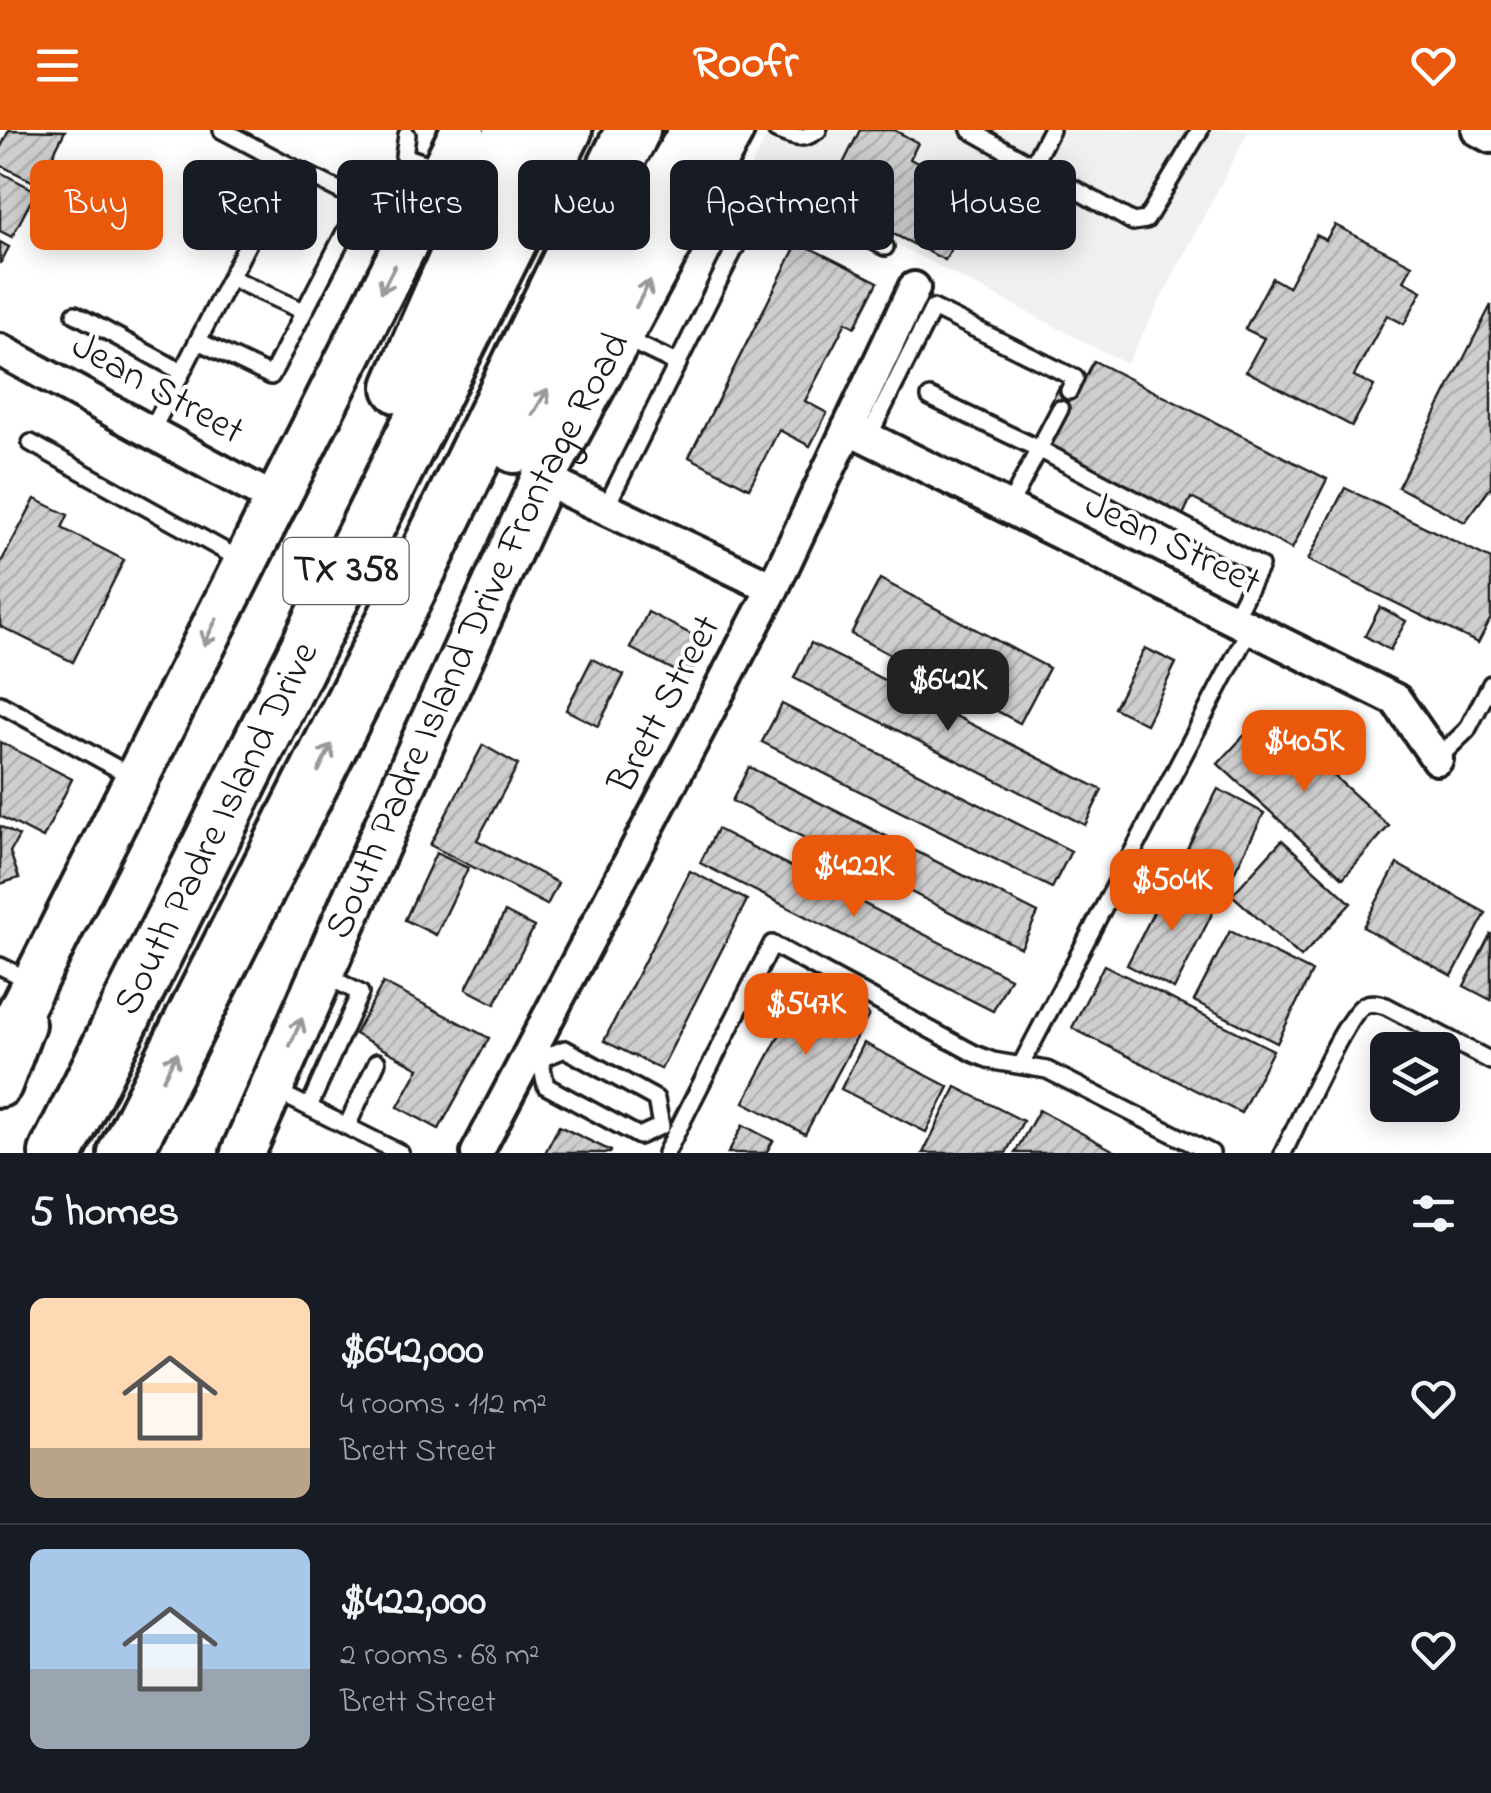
<!DOCTYPE html>
<meta charset="utf-8">
<style>
body{margin:0;font-family:"Indie Flower",sans-serif;background:#20242c;color:#f1f3f6;height:100vh;display:flex;flex-direction:column;font-size:38px;white-space:nowrap}
*{box-sizing:border-box;margin:0}
p{font-size:32px;color:#9ea1a6}
.icon{flex:none;width:55px;height:55px;fill:none;stroke:currentColor;stroke-width:2;stroke-linecap:round;stroke-linejoin:round}
.map{position:relative;height:1023px;overflow:hidden}
.side{display:flex;flex-direction:column;background:#171b24;flex:1}
.side>*{flex:none}
.hud{position:absolute;left:30px;top:30px;width:1432px;height:90px;display:flex;gap:20px}
.tools{position:absolute;left:1370px;top:902px;display:grid;gap:20px}
.tools a{display:grid;place-items:center;width:90px;height:90px;border-radius:15px;background:#171b24;box-shadow:0 5px 25px #0003;font-size:50px}
.price{position:absolute;translate:-50% -85px;padding:0 22px;border-radius:20px;background:#ea580c;color:#fff;font-size:32px;line-height:65px;filter:drop-shadow(0 2px 5px #0008)}
.price::after{content:'';position:absolute;left:50%;top:60px;width:30px;height:22px;margin-left:-15px;background:inherit;clip-path:polygon(0 0,100% 0,50% 100%)}
.price.active{background:#222;color:#fff}
ul{padding:0;list-style:none}
li{display:flex;align-items:center;gap:30px;height:250px;padding:0 30px}
li+li{border-top:2px solid #363941}
li span{display:grid;place-items:center;flex:none;width:280px;height:200px;border-radius:15px;color:#555}
li>.icon{margin-inline-start:auto}
span .icon{width:120px;height:120px;fill:#fffc;stroke-width:1}
li b{font-size:42px}
h2{display:flex;justify-content:space-between;align-items:center;height:120px;padding:0 30px;font-size:42px}
.tag{padding:0 35px;border-radius:15px;background:#171b24;box-shadow:0 5px 25px #0003;font-size:35px;line-height:90px}
.tag.active{background:#ea580c;color:#fff}
header{display:flex;justify-content:space-between;align-items:center;height:130px;padding:0 30px;background:#ea580c;color:#fff;font-size:45px;font-weight:700}
.map>svg:first-child{display:block}
.built{fill:#f0f0f0}
.building{fill:url(#building-hatch);stroke:#1c1c1c;stroke-width:2.5}
.lines{fill:none;stroke-linecap:round;stroke-linejoin:round}
.lane-casing{stroke:#1c1c1c;stroke-width:22}
.street-casing{stroke:#1c1c1c;stroke-width:38}
.secondary-casing{stroke:#1c1c1c;stroke-width:50}
.highway-casing{stroke:#1c1c1c;stroke-width:60}
.lane{stroke:#fff;stroke-width:15}
.street{stroke:#fff;stroke-width:30}
.secondary{stroke:#fff;stroke-width:42}
.highway{stroke:#fff;stroke-width:52}
.oneway{stroke:#999}
.labels{text-anchor:middle;dominant-baseline:central;stroke-width:8;stroke-linejoin:round;paint-order:stroke}
.shield{fill:#fff;stroke:#606060;stroke-width:2.5}
.shield-label{font-size:38px;font-weight:bold;fill:#1c1c1c}
.street-label{font-size:40px;fill:#1c1c1c;stroke:#fff}
</style>
<header><svg class="icon" aria-label="menu" viewBox="0 0 24 24"><path d="M4 6h16M4 12h16M4 18h16"/></svg>Roofr<svg class="icon" aria-label="heart" viewBox="0 0 24 24"><path d="M12 20l-8-8c-3-5 5-10 8-4 3-6 11-1 8 4z"/></svg></header>
<div class="map">
<svg width="1491" height="1023" viewBox="0 0 1491 1023">
<defs>
<pattern id="building-hatch" width="6" height="6" patternUnits="userSpaceOnUse" patternTransform="scale(2.5)"><rect width="6" height="6" fill="#cecece"/><path d="M-1 1l2-2M0 6l6-6M5 7l2-2" fill="none" stroke="#b0b0b0"/></pattern>
</defs>
<rect width="100%" height="100%" fill="#fff"/>
<filter id="ink" filterUnits="userSpaceOnUse"><feTurbulence type="fractalNoise" baseFrequency=".01" numOctaves="2"/><feDisplacementMap in="SourceGraphic" scale="20" xChannelSelector="R" yChannelSelector="G"/><feConvolveMatrix kernelMatrix="1 2 1 2 8 2 1 2 1" color-interpolation-filters="sRGB"/></filter>
<g filter="url(#ink)">
<polygon class="built" points="770,0 1249,0 1127,234 750,38"/>
<g class="building">
<polygon points="9,0 65,1 38,54 0,35 0,19"/>
<polygon points="860,0 894,0 918,13 910,29 979,64 945,130 842,78 859,45 842,36"/>
<polygon points="0,42 36,61 12,107 0,101"/>
<polygon points="1335,95 1412,135 1404,151 1422,161 1404,194 1387,185 1354,246 1374,256 1352,296 1246,241 1264,208 1245,199 1272,148 1288,157 1316,105 1326,110"/>
<polygon points="0,112 9,117 0,134"/>
<polygon points="798,112 878,152 855,197 846,192 805,271 827,283 810,316 779,300 749,358 689,327"/>
<polygon points="1491,175 1491,357 1465,392 1398,357"/>
<polygon points="1094,231 1327,349 1292,419 1191,368 1183,385 1049,318 1067,283 1050,275 1059,257 1076,265"/>
<polygon points="1345,358 1491,429 1491,488 1478,513 1308,430"/>
<polygon points="35,369 68,385 62,398 124,430 73,532 0,496 0,434"/>
<polygon points="880,449 1049,538 1020,593 851,504"/>
<polygon points="1380,477 1406,491 1390,520 1365,506"/>
<polygon points="648,482 706,512 688,547 630,518"/>
<polygon points="811,513 1102,660 1085,695 794,548"/>
<polygon points="1145,518 1176,533 1146,594 1114,578"/>
<polygon points="592,529 624,545 598,596 566,580"/>
<polygon points="782,574 1071,721 1052,758 762,612"/>
<polygon points="1265,583 1389,696 1343,748 1218,634"/>
<polygon points="0,612 72,649 43,708 0,686"/>
<polygon points="483,615 518,635 477,710 558,753 547,775 430,715"/>
<polygon points="749,637 1038,783 1021,818 732,671"/>
<polygon points="1218,659 1264,683 1221,768 1174,744"/>
<polygon points="0,696 19,706 10,722 19,748 0,754"/>
<polygon points="717,699 1010,848 993,881 700,733"/>
<polygon points="1282,710 1351,773 1301,827 1232,765"/>
<polygon points="436,723 468,738 436,805 405,790"/>
<polygon points="1397,734 1486,783 1452,846 1363,797"/>
<polygon points="690,741 747,770 661,939 604,911"/>
<polygon points="1170,750 1217,774 1174,859 1127,835"/>
<polygon points="505,782 534,797 495,874 466,859"/>
<polygon points="1230,801 1312,842 1277,913 1194,871"/>
<polygon points="1491,803 1491,870 1464,856"/>
<polygon points="1104,835 1273,920 1241,983 1072,898"/>
<polygon points="383,853 489,908 439,999 398,977 419,938 355,904"/>
<polygon points="807,853 869,885 805,1004 744,972"/>
<polygon points="864,913 949,957 926,1002 841,959"/>
<polygon points="956,957 1023,991 1006,1023 923,1023"/>
<polygon points="1039,980 1118,1023 1015,1023"/>
<polygon points="743,995 773,1011 766,1023 728,1023"/>
<polygon points="559,996 611,1021 610,1023 545,1023"/>
</g>
<g class="lines">
<g class="lane-casing">
<g id="lane">
<path d="M776,0C793,7 802,12 818,0"/>
<polyline points="970,0 1133,92 1146,90 1200,0"/>
<polyline points="407,5 404,26 442,39"/>
<polyline points="1032,36 1051,0"/>
<polyline points="752,84 811,79 885,117"/>
<polyline points="231,148 303,181"/>
<polyline points="75,184 182,242"/>
<polyline points="624,208 678,234"/>
<polyline points="198,211 271,246 361,71 288,35"/>
<polyline points="930,267 1039,319 1260,436 1233,490"/>
<polyline points="151,302 288,35 222,0"/>
<polyline points="868,308 933,178 1075,248 1069,261"/>
<polyline points="31,313 241,430"/>
<polyline points="1008,378 1060,279"/>
<polyline points="605,379 752,84 743,73 704,56"/>
<polyline points="0,574 133,647"/>
<polyline points="1437,629 1467,600 1491,554"/>
<polyline points="0,836 33,852"/>
<polygon points="565,919 656,969 661,996 639,1006 546,956 540,929"/>
<polyline points="1021,935 1250,498"/>
<polyline points="274,960 400,1023"/>
<polyline points="309,977 360,863 323,844"/>
<polyline points="347,996 377,932"/>
<polyline points="666,1023 772,814 975,924 993,931 1047,940 1211,1023"/>
<path d="M1283,1023C1296,998 1345,886 1363,876C1370,871 1379,874 1386,876L1491,931"/>
</g>
</g>
<g class="street-casing">
<g id="street">
<polyline points="1478,0 1491,7"/>
<polyline points="0,220 275,370"/>
<polyline points="848,298 1396,570 1437,629"/>
<polyline points="543,349 773,458"/>
<polyline points="477,1023 773,458 914,158"/>
</g>
</g>
<g class="secondary-casing">
<g id="secondary">
<polyline points="0,920 463,0"/>
<polyline points="0,955 23,894"/>
<path id="s1" d="M243,1023L423,612L543,349L732,0"/>
</g>
</g>
<g class="highway-casing">
<g id="highway">
<polyline points="400,257 513,0"/>
<polyline points="515,316 698,0"/>
<path id="s2" d="M56,1023L565,0"/>
<polyline points="125,1023 422,434 633,0"/>
</g>
</g>
<use href="#lane" class="lane"/>
<use href="#street" class="street"/>
<use href="#secondary" class="secondary"/>
<use href="#highway" class="highway"/>
</g>
<defs><path id="oneway-shaft" d="M-6 0H5M1.5-3L5.5 0L1.5 3" fill="none" stroke-width="1.6" stroke-linecap="round" stroke-linejoin="round" transform="scale(2.5)"/></defs>
<g class="oneway">
<use href="#oneway-shaft" transform="translate(388 149) rotate(117)"/>
<use href="#oneway-shaft" transform="translate(643 164) rotate(-62)"/>
<use href="#oneway-shaft" transform="translate(540 272) rotate(-60)"/>
<use href="#oneway-shaft" transform="translate(210 502) rotate(116)"/>
<use href="#oneway-shaft" transform="translate(325 628) rotate(-64)"/>
<use href="#oneway-shaft" transform="translate(296 902) rotate(-66)"/>
<use href="#oneway-shaft" transform="translate(170 936) rotate(-63)"/>
</g>
</g>
<g class="labels">
<rect class="shield" x="283.5" y="408" width="125" height="66" rx="8"/>
<g class="shield-label">
<text x="346" y="441">TX 358</text>
</g>
<g class="street-label">
<text transform="translate(157 260) rotate(29)">Jean Street</text>
<text transform="translate(1172 415) rotate(26)">Jean Street</text>
<text stroke="none"><textPath href="#s1" startOffset="568">South Padre Island Drive Frontage Road</textPath></text>
<text transform="translate(666 575) rotate(-62)">Brett Street</text>
<text stroke="none"><textPath href="#s2" startOffset="362">South Padre Island Drive</textPath></text>
</g>
</g>
</svg>
<div class="tools">
<a><svg class="icon" aria-label="layers" viewBox="0 0 24 24"><path d="M12 4l9 5-9 5-9-5zM3 14l9 5 9-5"/></svg></a>
</div>
<b class="price active" style="left:948px;top:604px">$642K</b>
<b class="price" style="left:1304px;top:665px">$405K</b>
<b class="price" style="left:854px;top:790px">$422K</b>
<b class="price" style="left:1172px;top:804px">$504K</b>
<b class="price" style="left:806px;top:928px">$547K</b>
<div class="hud">
<a class="tag active">Buy</a>
<a class="tag">Rent</a>
<a class="tag">Filters</a>
<a class="tag">New</a>
<a class="tag">Apartment</a>
<a class="tag">House</a>
</div>
</div>
<section class="side">
<h2>5 homes<svg class="icon" aria-label="filters" viewBox="0 0 24 24"><path d="M4 7h16M4 17h16"/><circle cx="9" cy="7" r="2"/><circle cx="15" cy="17" r="2"/></svg></h2>
<ul>
<li><span style="background:linear-gradient(#ffd9b3 75%,#b9a48a 0)"><svg class="icon" aria-label="home" viewBox="0 0 24 24"><path d="M3 11l9-7 9 7M6 9v11h12V9"/></svg></span><div><b>$642,000</b><p>4 rooms · 112 m²</p><p>Brett Street</p></div><svg class="icon" aria-label="heart" viewBox="0 0 24 24"><path d="M12 20l-8-8c-3-5 5-10 8-4 3-6 11-1 8 4z"/></svg></li>
<li><span style="background:linear-gradient(#a9c7e8 60%,#9aa5b1 0)"><svg class="icon" aria-label="home" viewBox="0 0 24 24"><path d="M3 11l9-7 9 7M6 9v11h12V9"/></svg></span><div><b>$422,000</b><p>2 rooms · 68 m²</p><p>Brett Street</p></div><svg class="icon" aria-label="heart" viewBox="0 0 24 24"><path d="M12 20l-8-8c-3-5 5-10 8-4 3-6 11-1 8 4z"/></svg></li>
</ul>
</section>
